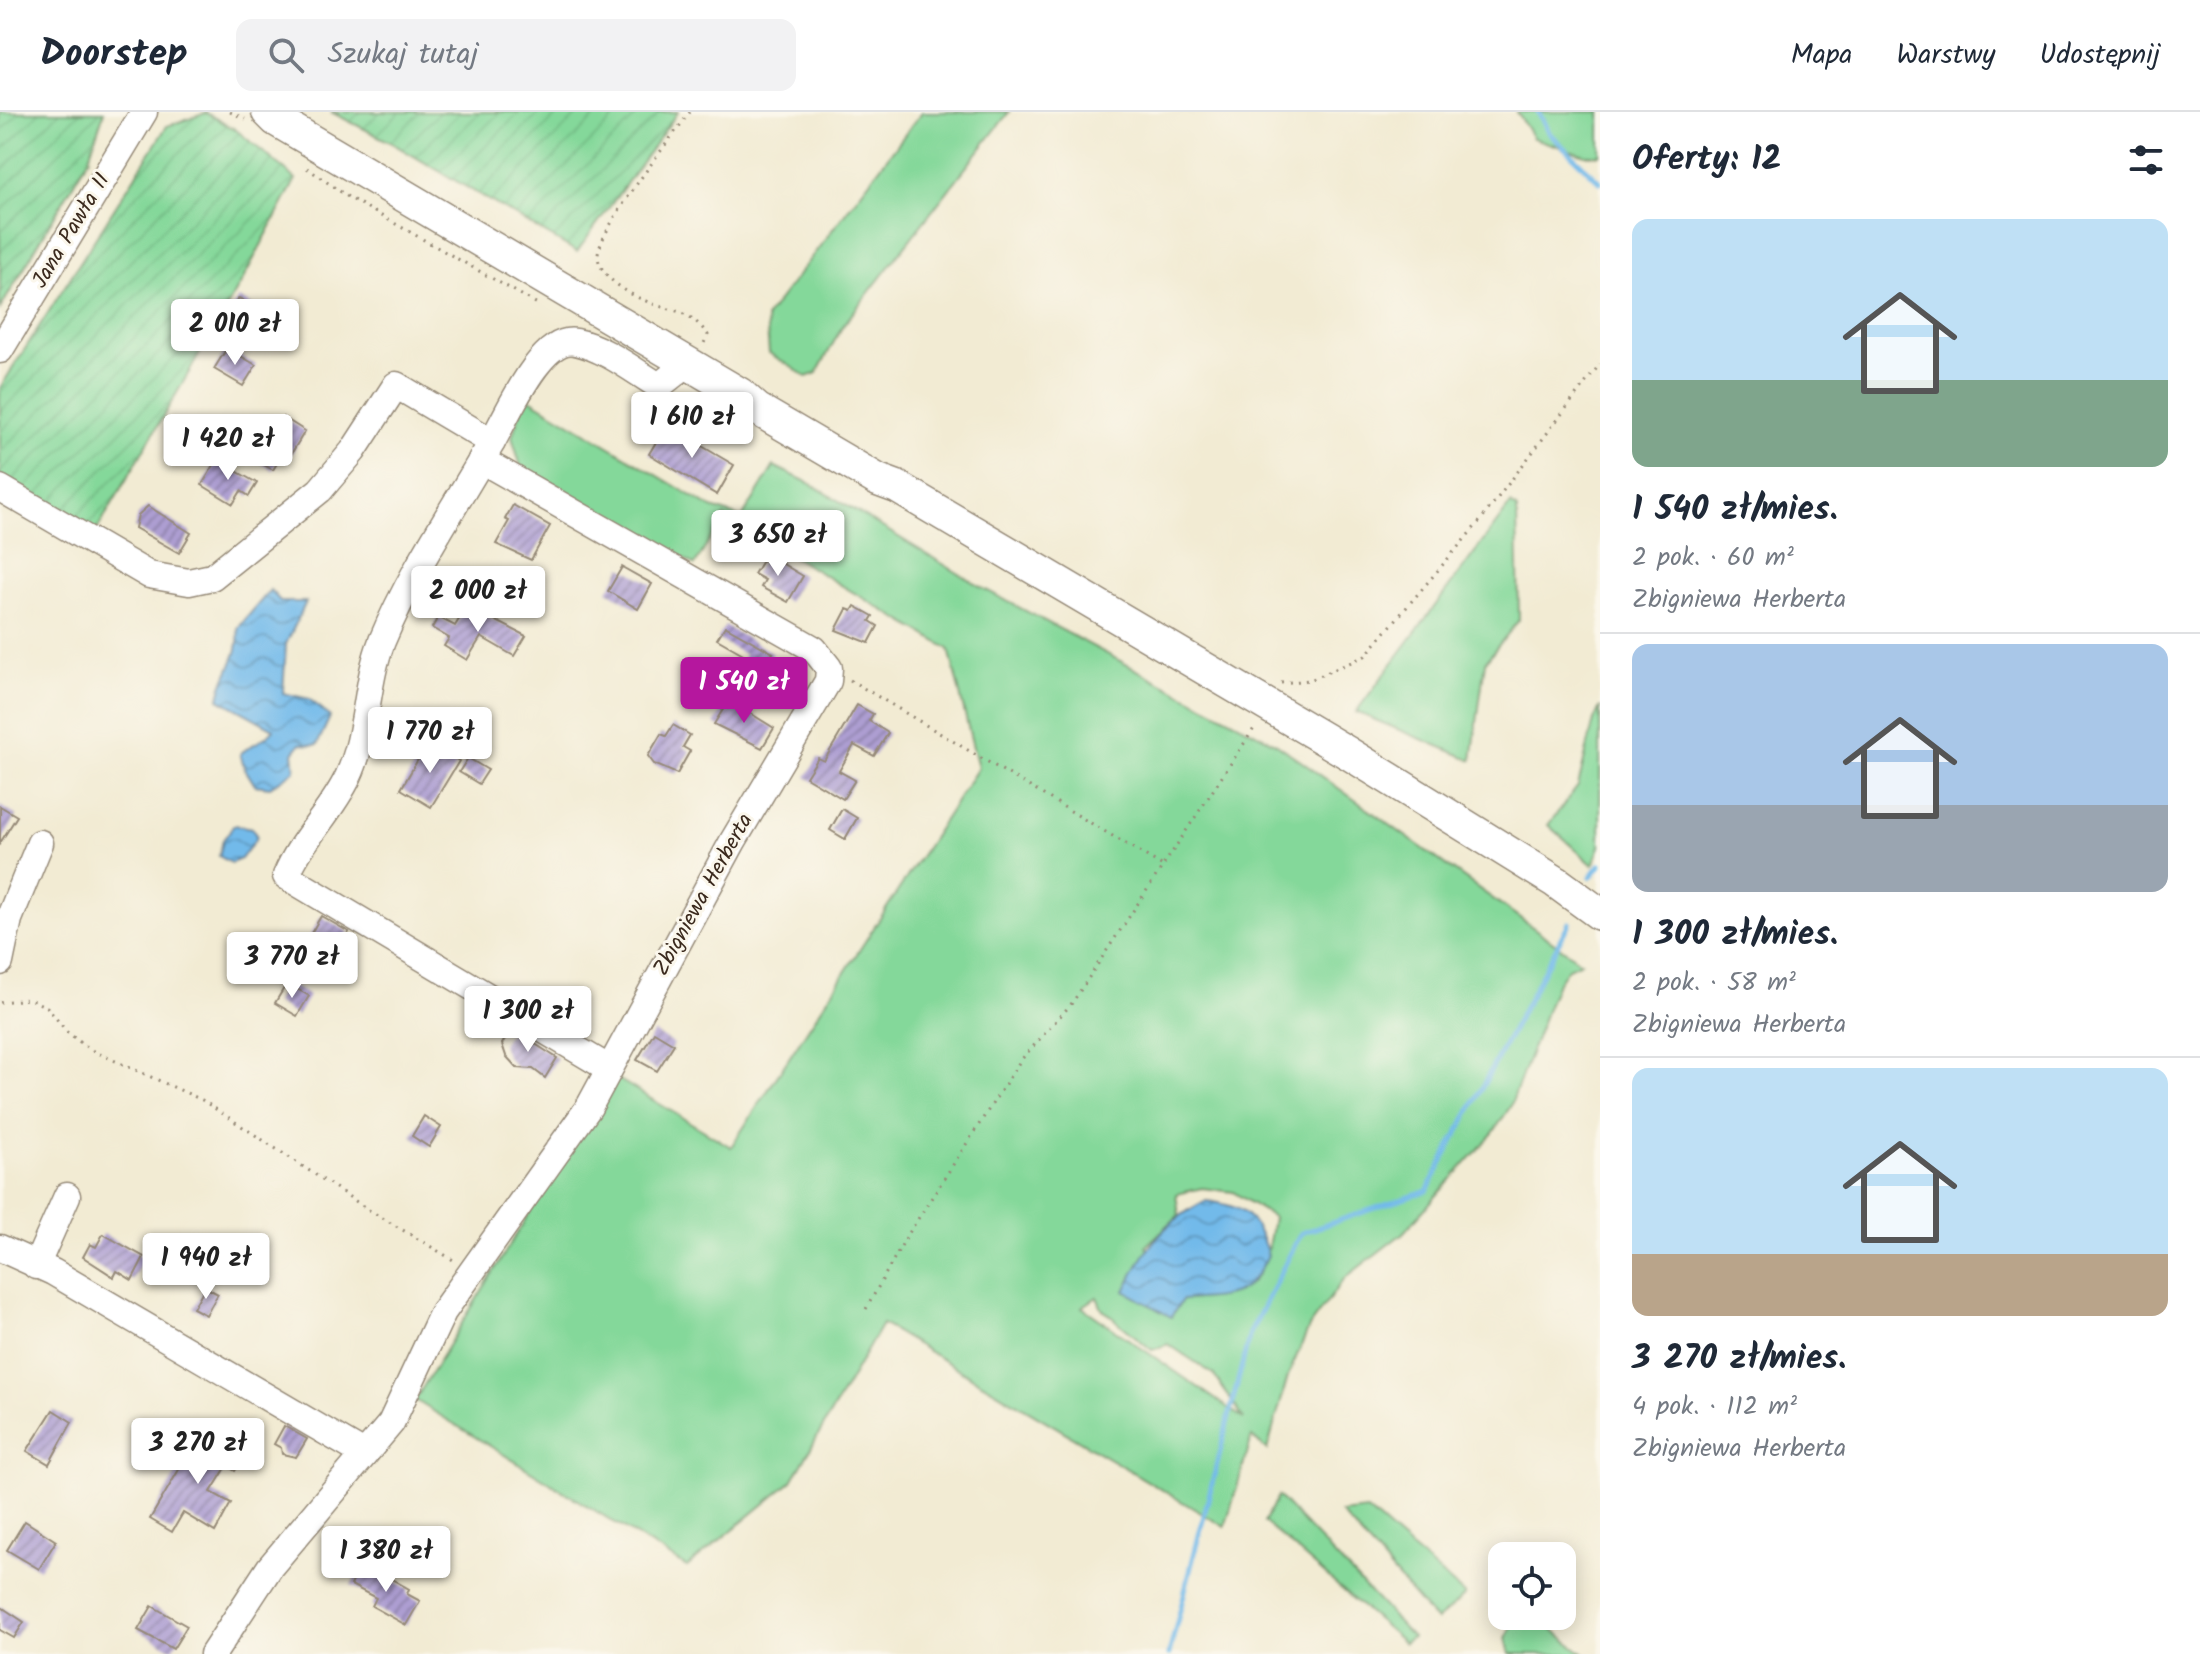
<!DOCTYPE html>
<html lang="pl">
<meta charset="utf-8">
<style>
body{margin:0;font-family:Kalam,sans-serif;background:#f2f2f3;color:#1f2937;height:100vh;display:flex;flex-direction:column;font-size:30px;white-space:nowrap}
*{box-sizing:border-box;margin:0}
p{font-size:26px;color:#747a83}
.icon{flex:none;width:44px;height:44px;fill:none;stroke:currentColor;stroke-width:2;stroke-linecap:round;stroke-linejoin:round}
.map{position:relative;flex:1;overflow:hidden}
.sheet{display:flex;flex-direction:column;background:#fff;width:600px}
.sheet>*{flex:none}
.controls{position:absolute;left:1488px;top:1430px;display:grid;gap:16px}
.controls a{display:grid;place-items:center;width:88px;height:88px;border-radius:16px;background:#fff;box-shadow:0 4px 20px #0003;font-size:40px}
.price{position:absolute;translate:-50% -68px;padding:0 18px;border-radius:8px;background:#fff;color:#222;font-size:26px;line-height:52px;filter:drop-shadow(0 2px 4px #0008)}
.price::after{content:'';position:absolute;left:50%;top:48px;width:24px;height:18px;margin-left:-12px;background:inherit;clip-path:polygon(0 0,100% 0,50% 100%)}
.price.on{background:#b5179e;color:#fff}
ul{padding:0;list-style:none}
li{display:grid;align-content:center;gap:16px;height:424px;padding:0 32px}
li+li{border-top:2px solid #e0e1e3}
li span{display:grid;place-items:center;height:248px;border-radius:16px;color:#555}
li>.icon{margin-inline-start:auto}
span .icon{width:144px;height:144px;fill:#fffc;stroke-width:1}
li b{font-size:34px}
h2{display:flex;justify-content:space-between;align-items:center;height:96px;padding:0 32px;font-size:34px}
header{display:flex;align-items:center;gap:48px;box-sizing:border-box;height:112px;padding:0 40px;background:#fff;border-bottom:2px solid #e0e1e3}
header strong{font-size:38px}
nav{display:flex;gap:44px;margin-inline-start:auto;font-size:28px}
.search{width:560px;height:72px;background:#f2f2f3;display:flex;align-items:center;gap:20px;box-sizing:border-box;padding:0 28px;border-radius:16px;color:#747a83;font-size:30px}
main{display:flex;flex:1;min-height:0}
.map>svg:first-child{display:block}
.grass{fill:#84d89a;stroke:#60815c;stroke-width:2;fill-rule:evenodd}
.garden{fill:url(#garden-furrows);stroke:#60815c;stroke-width:2}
.water{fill:url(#water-waves);stroke:#567284;stroke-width:2}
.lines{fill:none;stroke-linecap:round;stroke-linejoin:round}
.stream{stroke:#72baea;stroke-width:5}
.building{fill:url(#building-hatch)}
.minor-casing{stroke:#968a78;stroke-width:29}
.major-casing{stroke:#968a78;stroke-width:35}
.path{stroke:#968a78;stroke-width:3;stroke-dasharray:2 6;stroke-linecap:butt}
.minor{stroke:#fff;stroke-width:26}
.major{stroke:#fff;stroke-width:32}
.labels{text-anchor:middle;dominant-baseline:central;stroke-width:6;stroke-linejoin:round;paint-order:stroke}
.street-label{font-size:22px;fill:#3b2a1e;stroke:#fbf7ec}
</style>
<header>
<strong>Doorstep</strong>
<div class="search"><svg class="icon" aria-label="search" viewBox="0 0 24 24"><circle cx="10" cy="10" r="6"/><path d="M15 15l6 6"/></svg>Szukaj tutaj</div>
<nav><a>Mapa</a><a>Warstwy</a><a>Udostępnij</a></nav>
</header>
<main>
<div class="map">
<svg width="1600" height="1542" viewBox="0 0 1600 1542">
<defs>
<pattern id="garden-furrows" width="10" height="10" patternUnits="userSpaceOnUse" patternTransform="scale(2)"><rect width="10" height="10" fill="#84d89a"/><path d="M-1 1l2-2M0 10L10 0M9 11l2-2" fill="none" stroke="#73ba84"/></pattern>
<pattern id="water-waves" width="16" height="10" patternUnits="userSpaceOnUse" patternTransform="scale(2)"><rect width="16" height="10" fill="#72baea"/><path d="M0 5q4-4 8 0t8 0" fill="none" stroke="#5f97bd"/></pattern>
<pattern id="building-hatch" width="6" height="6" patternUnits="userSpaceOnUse" patternTransform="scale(2)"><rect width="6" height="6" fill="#ad9ed2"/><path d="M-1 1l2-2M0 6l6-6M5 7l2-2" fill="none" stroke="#8e81aa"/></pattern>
</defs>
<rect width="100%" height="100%" fill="#fbf7ec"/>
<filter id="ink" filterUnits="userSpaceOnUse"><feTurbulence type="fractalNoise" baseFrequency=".0125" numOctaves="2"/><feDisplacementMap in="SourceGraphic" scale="16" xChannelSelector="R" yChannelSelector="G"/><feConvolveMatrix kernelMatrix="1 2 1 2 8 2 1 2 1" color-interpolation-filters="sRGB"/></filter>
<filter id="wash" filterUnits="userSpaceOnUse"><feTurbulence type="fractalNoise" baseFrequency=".006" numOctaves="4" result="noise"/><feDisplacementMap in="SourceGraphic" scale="32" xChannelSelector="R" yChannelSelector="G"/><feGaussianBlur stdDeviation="1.8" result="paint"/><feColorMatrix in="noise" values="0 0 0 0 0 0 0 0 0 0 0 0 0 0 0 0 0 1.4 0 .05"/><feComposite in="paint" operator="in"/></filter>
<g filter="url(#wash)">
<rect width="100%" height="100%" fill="#f2ebd3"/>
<g class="grass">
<polygon points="922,0 1009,0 842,215 817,261 807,265 769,241 766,205"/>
<polygon points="1517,0 1600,0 1600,43 1585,43 1533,26"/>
<path d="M525,284L712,396L742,406L774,354L811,372L986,478L1277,632L1581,850L1568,856L1556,873L1510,995L1493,1021L1403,1121L1345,1166L1310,1213L1288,1264L1267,1338L1252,1325L1225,1415L882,1212L792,1369L687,1455L415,1288L613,964L731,1035L978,656L949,537L724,404L695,453L521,355L512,325ZM1202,1076L1233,1080L1273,1105C1264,1175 1252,1184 1182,1188L1146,1134L1179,1103L1176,1082ZM1097,1185L1102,1197L1152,1238L1168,1232L1213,1262L1244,1307L1082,1195Z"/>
<polygon points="1511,392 1517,397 1519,508 1485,550 1472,648 1356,600"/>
<polygon points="1600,595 1600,734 1593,753 1548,713 1578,674 1594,608"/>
<polygon points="1278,1384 1412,1525 1404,1531 1264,1410"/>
<polygon points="1367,1398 1465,1483 1436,1509 1341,1401"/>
<polygon points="1524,1504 1538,1506 1584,1542 1510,1542 1506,1526 1516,1507"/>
</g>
<g class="garden">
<polygon points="0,0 104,0 89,45 0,197"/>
<polygon points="331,0 678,0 577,140 388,29"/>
<polygon points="206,1 235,17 296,67 241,171 94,423 0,370 0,276 167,14"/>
</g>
<g class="water">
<path d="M270,478L281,490H306L286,532L283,581L309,587L330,605L317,633L300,632L293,641L295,658L270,675L255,673L245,657L240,642C251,632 266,628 274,617L219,587C223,559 242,546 238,516Z"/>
<polygon points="234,713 252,716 257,725 241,747 231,751 219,744 223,728"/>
<path d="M1205,1089C1245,1093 1256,1105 1268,1143C1248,1188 1227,1185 1182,1188L1171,1205L1125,1179C1146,1135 1161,1112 1205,1089Z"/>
</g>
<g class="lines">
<g class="stream">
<polyline points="1538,0 1550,22 1600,70"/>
<polyline points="1591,765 1600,753"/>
<polyline points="1169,1542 1250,1221 1301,1121 1427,1079 1569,811"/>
</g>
</g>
<g id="blocks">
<g class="building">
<polygon points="239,186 255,195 247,210 230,200"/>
<polygon points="227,236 256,253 243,274 214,257"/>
<polygon points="283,305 305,319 288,347 282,343 273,358 259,350"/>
<polygon points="666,313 734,353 717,383 649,342"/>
<polygon points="217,348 257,371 249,384 241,379 233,392 202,373"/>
<polygon points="513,393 550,414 531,448 496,432 509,409 505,407"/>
<polygon points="148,394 191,421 179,441 135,416 138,403"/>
<polygon points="766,442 803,464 788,490 761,475 765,468 754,462"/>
<polygon points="622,455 652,472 638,497 608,479"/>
<polygon points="467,494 526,524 514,544 481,525 467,548 444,534 449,526 432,516 438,505 455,514"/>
<polygon points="855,494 873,504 870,509 878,514 869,531 836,518 847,497 852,499"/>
<polygon points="725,514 773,541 757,570 736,558 745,543 717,527"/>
<polygon points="729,588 774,616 762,636 714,612"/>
<polygon points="857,593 873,602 869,609 888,621 874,644 854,633 839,659 855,668 843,687 806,665 818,646 824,649"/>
<polygon points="673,613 690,623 683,635 690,639 677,662 654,652 648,644 661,622 666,624"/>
<polygon points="428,630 459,649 431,695 401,677"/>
<polygon points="468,646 488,658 479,672 459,660"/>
<polygon points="0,694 17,704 0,731"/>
<polygon points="842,697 857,706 845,727 830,718"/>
<polygon points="321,804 349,820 337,839 310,823"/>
<polygon points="287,871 309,884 297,904 275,891"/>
<polygon points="654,920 674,932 657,959 637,948"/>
<polygon points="518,921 557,946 545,966 533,957 517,956 506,944 502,932 508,922"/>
<polygon points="424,1004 441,1015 429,1035 412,1024"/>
<polygon points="103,1122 144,1145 132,1168 117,1159 114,1165 83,1145 90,1132 96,1135"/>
<polygon points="205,1175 218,1182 206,1203 193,1196"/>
<polygon points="53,1298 72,1310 49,1352 27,1339"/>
<polygon points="284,1314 307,1327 296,1345 282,1342 281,1336 274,1332"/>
<polygon points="201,1320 244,1345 235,1359 227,1354 211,1380 231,1391 215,1420 183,1401 172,1420 150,1407"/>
<polygon points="25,1409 56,1429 39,1457 7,1438"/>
<polygon points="363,1451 409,1477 407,1482 420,1489 406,1513 372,1494 376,1486 351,1473"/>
<polygon points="0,1494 24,1510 14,1526 0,1518"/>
<polygon points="152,1494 187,1514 173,1537 138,1518"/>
</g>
</g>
</g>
<g filter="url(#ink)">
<use href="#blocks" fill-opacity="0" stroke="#968a78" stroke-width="2"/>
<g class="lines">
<g class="minor-casing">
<g id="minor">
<polyline points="0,238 144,0"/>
<path d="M492,330C507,304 541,222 576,230C605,236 634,259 659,274L688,251"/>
<path d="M0,376L149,463L189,470L212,465L320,378L353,339L396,273L492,330C455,395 411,459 382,529C365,572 368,623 348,665C331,701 301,727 286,764L608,956"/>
<polyline points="0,850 9,807 40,731"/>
<polyline points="0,1136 53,1160 364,1342"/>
<polyline points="36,1154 67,1084"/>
<polyline points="213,1542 270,1455 391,1311 443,1200 589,995 733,729 828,569 829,556 814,537 481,348"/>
</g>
</g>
<g class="major-casing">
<polyline id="major" points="268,0 276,8 740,282 757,297 878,368 897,375 1348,641 1556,770 1600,802"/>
</g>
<g class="path">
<polyline points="230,0 245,7"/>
<path d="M690,0C672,25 596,120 598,145C600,165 628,182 646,189C675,202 686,194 708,223L703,233"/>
<polyline points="307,56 348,85 541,194"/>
<polyline points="850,568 1163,754"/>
<polyline points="1281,571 1310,568 1365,544 1480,409 1600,252"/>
<polyline points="0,890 29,887 47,895 67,920 89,937 202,988 369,1098 455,1149"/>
<polyline points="866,1197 905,1127 1020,949 1072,891 1255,615"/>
</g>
<use href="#minor" class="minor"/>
<use href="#major" class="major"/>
</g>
</g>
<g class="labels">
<g class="street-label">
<text transform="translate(72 119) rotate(-59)">Jana Pawła II</text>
<text transform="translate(704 783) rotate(-61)">Zbigniewa Herberta</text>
</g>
</g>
</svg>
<div class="controls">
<a><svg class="icon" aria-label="locate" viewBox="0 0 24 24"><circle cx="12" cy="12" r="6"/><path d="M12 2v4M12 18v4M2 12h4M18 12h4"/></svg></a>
</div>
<b class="price" style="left:235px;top:255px">2 010 zł</b>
<b class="price" style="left:692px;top:348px">1 610 zł</b>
<b class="price" style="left:228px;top:370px">1 420 zł</b>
<b class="price" style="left:778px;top:466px">3 650 zł</b>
<b class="price" style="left:478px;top:522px">2 000 zł</b>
<b class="price on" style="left:744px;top:613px">1 540 zł</b>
<b class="price" style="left:430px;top:663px">1 770 zł</b>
<b class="price" style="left:292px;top:888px">3 770 zł</b>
<b class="price" style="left:528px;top:942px">1 300 zł</b>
<b class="price" style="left:206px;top:1189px">1 940 zł</b>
<b class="price" style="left:198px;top:1374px">3 270 zł</b>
<b class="price" style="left:386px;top:1482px">1 380 zł</b>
</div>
<section class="sheet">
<h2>Oferty: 12<svg class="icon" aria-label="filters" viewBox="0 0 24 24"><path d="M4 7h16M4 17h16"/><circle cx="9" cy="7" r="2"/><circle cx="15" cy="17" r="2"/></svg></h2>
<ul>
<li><span style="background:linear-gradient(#bfe0f5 65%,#7fa58c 0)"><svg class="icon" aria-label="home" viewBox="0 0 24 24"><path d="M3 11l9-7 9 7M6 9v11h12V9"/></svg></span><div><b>1 540 zł/mies.</b><p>2 pok. · 60 m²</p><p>Zbigniewa Herberta</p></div></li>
<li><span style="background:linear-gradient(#a9c7e8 65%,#9aa5b1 0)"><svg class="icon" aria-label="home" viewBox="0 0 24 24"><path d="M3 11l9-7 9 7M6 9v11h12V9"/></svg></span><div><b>1 300 zł/mies.</b><p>2 pok. · 58 m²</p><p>Zbigniewa Herberta</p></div></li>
<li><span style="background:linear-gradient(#bfe0f5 75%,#b9a48a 0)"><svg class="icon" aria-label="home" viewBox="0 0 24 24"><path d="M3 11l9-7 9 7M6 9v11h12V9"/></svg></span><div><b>3 270 zł/mies.</b><p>4 pok. · 112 m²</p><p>Zbigniewa Herberta</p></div></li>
</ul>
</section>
</main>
